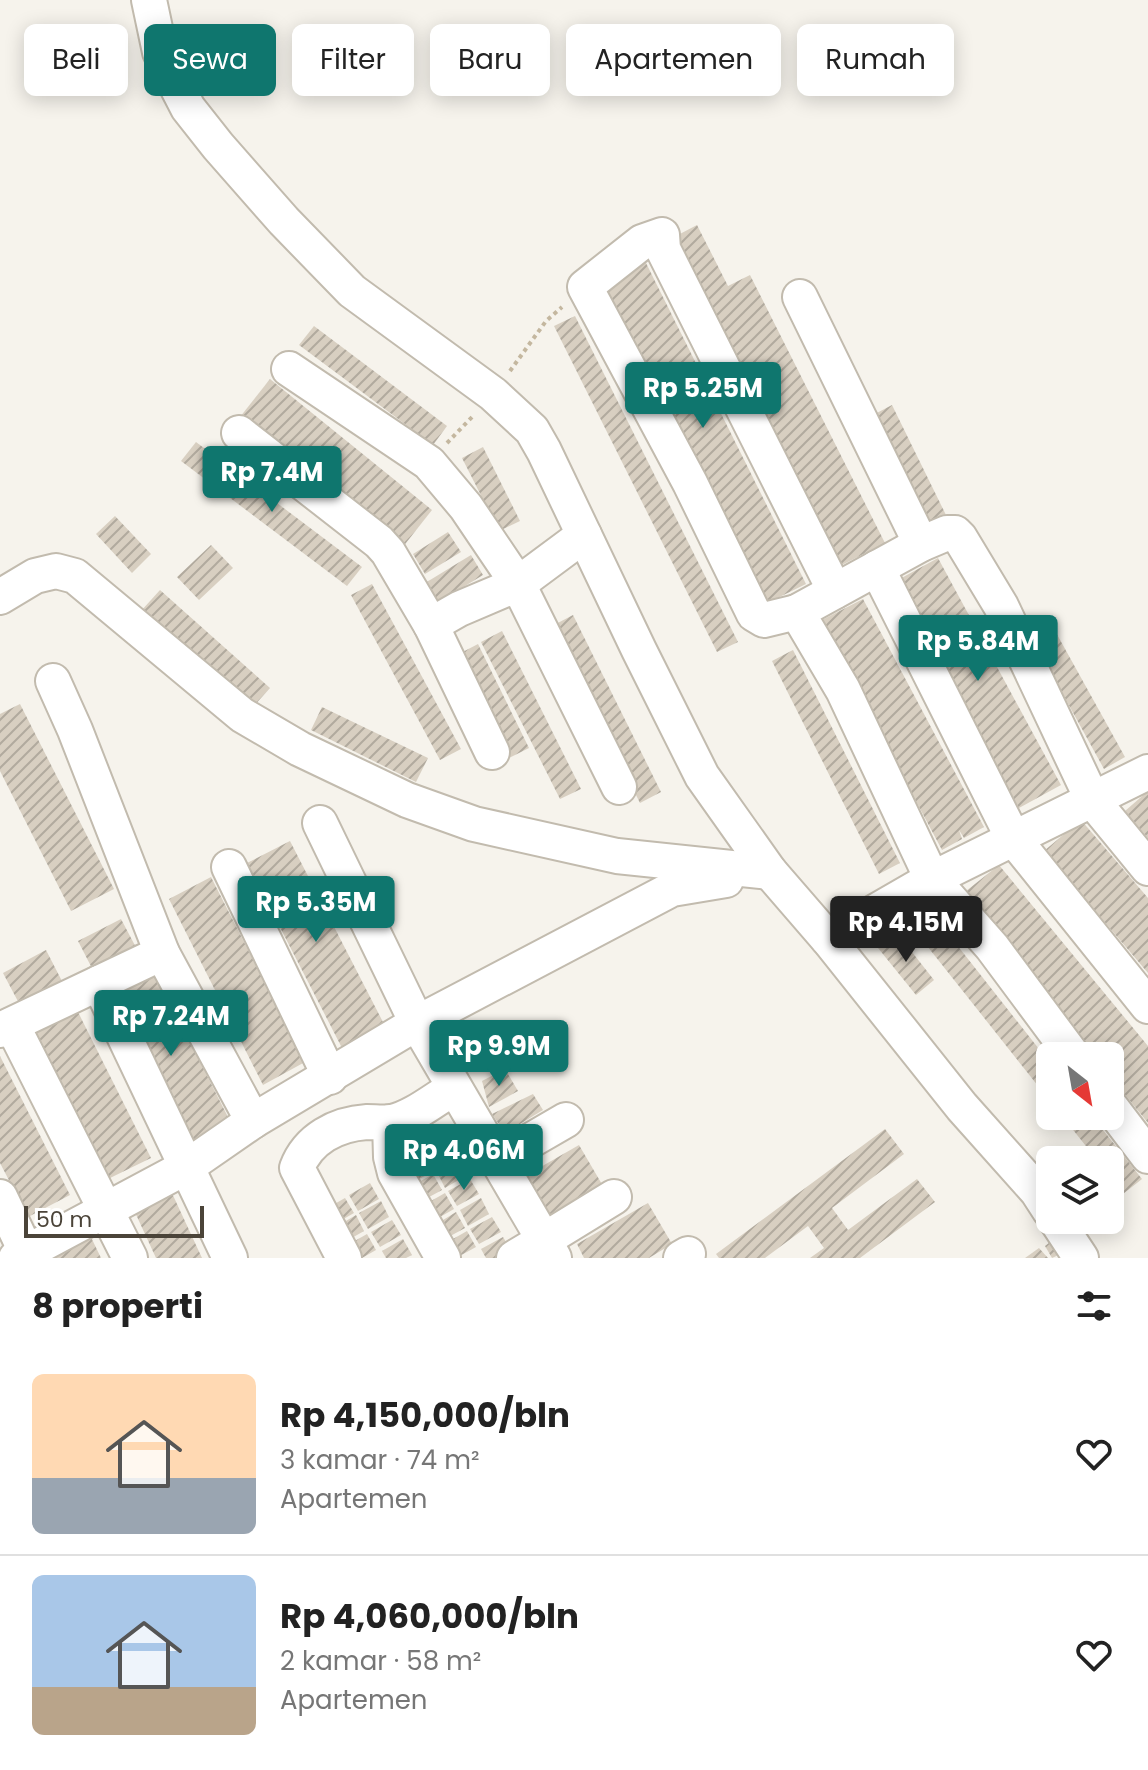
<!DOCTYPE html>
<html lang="id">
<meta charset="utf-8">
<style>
body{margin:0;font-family:Poppins,sans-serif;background:#f6f6f6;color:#222;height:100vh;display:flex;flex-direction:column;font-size:30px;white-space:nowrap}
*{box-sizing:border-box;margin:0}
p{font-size:26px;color:#767676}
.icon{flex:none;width:44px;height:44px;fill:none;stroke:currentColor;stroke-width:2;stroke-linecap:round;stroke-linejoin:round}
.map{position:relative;height:1258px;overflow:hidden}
.drawer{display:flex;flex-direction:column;background:#fff;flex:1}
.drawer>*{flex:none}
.hud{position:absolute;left:24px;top:24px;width:1100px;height:72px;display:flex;gap:16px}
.needle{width:52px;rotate:149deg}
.tools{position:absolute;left:1036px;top:1042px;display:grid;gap:16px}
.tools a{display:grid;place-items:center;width:88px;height:88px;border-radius:12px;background:#fff;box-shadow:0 4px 20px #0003;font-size:40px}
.scale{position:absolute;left:24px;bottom:20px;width:180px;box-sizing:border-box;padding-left:8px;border:4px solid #4b4439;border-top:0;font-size:22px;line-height:28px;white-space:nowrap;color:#4b4439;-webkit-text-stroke:6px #fff;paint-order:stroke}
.price{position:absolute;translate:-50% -68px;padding:0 18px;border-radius:8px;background:#0f766e;color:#fff;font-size:26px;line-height:52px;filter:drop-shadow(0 2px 4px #0008)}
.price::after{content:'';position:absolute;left:50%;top:48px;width:24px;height:18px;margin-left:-12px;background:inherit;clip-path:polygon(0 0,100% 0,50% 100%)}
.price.on{background:#222;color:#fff}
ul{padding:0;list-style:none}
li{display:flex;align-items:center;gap:24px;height:200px;padding:0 32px}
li+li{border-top:2px solid #e0e0e0}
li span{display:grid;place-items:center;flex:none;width:224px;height:160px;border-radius:12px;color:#555}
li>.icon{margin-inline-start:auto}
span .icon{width:96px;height:96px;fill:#fffc;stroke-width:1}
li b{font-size:34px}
h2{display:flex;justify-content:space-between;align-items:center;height:96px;padding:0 32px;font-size:34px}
.chip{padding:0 28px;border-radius:12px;background:#fff;box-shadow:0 4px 20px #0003;font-size:28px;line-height:72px}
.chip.on{background:#0f766e;color:#fff}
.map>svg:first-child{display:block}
.building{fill:url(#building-hatch)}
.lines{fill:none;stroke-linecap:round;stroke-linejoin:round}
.minor-casing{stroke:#c2bbae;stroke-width:38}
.path{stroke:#c4b79f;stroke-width:4;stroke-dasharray:4 4;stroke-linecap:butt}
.minor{stroke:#fff;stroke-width:34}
</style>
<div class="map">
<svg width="1148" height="1258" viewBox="0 0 1148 1258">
<defs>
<pattern id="building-hatch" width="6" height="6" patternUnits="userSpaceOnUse" patternTransform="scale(2)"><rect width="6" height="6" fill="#d8cfc1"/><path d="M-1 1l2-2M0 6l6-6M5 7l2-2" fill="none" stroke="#b1aa9e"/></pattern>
</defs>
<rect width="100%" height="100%" fill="#f6f3ec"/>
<g class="building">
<polygon points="697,225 728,286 750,275 885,543 842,565 676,236"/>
<polygon points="642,255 806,584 763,605 600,279"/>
<polygon points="575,316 738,642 717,652 554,326"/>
<polygon points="314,326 447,426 433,445 299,345"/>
<polygon points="270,379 432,510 402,548 240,417"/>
<polygon points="892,405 946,515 925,526 871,416"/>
<polygon points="196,442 362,567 347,586 181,461"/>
<polygon points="483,447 520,521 499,531 462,458"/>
<polygon points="115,516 151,554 132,573 96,534"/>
<polygon points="448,532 461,552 425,574 413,554"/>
<polygon points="211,545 233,568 199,600 177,577"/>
<polygon points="471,555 483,575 429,608 417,588"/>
<polygon points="938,558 1061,785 1019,808 896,581"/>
<polygon points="372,584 461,749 440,760 351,595"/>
<polygon points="160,590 270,688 251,709 141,611"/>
<polygon points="863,599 984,827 964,838 959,830 962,839 942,850 820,621"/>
<polygon points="573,615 661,792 640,803 552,626"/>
<polygon points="1054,629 1125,757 1104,769 1033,640"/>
<polygon points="502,631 581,789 560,799 481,642"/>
<polygon points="478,644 529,748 509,758 457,655"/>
<polygon points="793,650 900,863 879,874 772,661"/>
<polygon points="20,704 114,889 71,911 0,771 0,714"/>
<polygon points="322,707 428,758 416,782 311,730"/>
<polygon points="1148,791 1148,838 1125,811"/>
<polygon points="1081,820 1148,898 1148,973 1044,851"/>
<polygon points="290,841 385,1026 342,1048 247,863"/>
<polygon points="999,865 1148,1046 1148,1123 1110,1076 1110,1056 1093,1056 961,895"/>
<polygon points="211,877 305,1062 263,1085 169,899"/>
<polygon points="931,912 1050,1063 1050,1101 912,927"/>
<polygon points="121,919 140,955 97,978 78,941"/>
<polygon points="897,933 934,980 916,995 878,948"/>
<polygon points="46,950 65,987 22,1009 3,973"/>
<polygon points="155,973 230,1121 187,1143 112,996"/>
<polygon points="77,1010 151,1158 108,1179 34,1032"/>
<polygon points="0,1056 70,1195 28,1217 0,1163"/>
<polygon points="505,1069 518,1091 489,1107 482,1081"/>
<polygon points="533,1094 543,1110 505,1133 492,1114"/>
<polygon points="1062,1116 1092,1116 1142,1179 1123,1194 1110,1177 1110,1160 1097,1160"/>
<polygon points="885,1129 904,1154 832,1208 848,1230 917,1179 935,1202 860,1258 810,1258 824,1248 808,1226 765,1258 719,1258 716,1254"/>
<polygon points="448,1142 457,1158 435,1170 426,1154"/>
<polygon points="579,1145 603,1186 549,1218 525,1176"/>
<polygon points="423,1157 432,1172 410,1184 402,1168"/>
<polygon points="458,1160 467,1175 445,1188 437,1172"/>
<polygon points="433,1174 442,1190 420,1202 412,1186"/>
<polygon points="470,1179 479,1194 457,1206 448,1191"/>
<polygon points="370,1183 379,1199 358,1211 349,1195"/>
<polygon points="171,1191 202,1258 156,1258 133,1208"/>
<polygon points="445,1193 454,1209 433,1221 424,1205"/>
<polygon points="345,1198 354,1213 333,1225 324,1210"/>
<polygon points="481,1198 489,1214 468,1226 460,1210"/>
<polygon points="381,1201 389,1217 368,1229 359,1213"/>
<polygon points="648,1203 672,1244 649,1258 584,1258 577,1244"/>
<polygon points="456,1212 465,1228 443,1240 435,1225"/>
<polygon points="356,1215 364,1231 343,1243 334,1228"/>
<polygon points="492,1217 501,1232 479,1244 470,1229"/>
<polygon points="392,1220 401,1235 380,1247 371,1232"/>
<polygon points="467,1231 476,1247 456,1258 446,1243"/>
<polygon points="89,1233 101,1258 54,1258 51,1252"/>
<polygon points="367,1234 376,1250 362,1258 353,1258 346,1246"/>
<polygon points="503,1237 512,1252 501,1258 486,1258 481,1249"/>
<polygon points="403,1239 412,1255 406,1258 386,1258 382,1251"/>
<polygon points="1054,1239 1063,1253 1052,1258 1045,1246"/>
<polygon points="1039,1248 1048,1258 1025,1258"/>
</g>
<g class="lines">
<g class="minor-casing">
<g id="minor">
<polyline points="149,0 160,52 173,79 188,108 218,146 284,221 352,291 493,394 532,430 544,451 639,650 702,776 770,872 828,939 962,1107 1037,1191 1050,1211"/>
<polyline points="800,297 921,544"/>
<polyline points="289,369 429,463 466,507 518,584 619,787"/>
<polyline points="239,433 379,542 388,552 431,625 492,752"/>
<polyline points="877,568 1013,838 1148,1006"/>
<polyline points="0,597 35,576 56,571 75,576 242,715 300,749 407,800 474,824 617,856 770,872"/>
<polyline points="797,612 764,620 754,614 690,483 585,287 642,242 662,235 663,249 835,591"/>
<polyline points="431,625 459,609 518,584 584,535"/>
<polyline points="53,681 75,730 162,953 253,1121"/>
<polyline points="320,823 417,1023 544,1240 614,1197"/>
<polyline points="229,867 330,1077"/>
<polyline points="828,939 932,879 1148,772"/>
<polyline points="99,983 230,1258"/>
<polyline points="12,1025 130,1258"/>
<polyline points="0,1030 162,953"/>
<polyline points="1073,1056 992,947 932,879 843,690 797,612 921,544 947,533 955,533 960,538 1001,606 1093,801 1148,868"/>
<polyline points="1110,1106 1148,1156"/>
<polyline points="390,1122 391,1157 395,1173 443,1258"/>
<polyline points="497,1160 566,1120"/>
<polyline points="0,1197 29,1258"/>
<polyline points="1056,1220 1081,1258"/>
<polyline points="16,1258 188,1166 253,1121 417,1023 672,889 726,880"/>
<path d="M344,1258L297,1168C308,1139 336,1124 367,1122C375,1122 384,1123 392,1122C414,1117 435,1099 454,1088"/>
<polyline points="514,1258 544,1240 554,1258"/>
<polyline points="681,1258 688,1254"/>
</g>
</g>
<g class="path">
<polyline points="510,371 546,321 562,307"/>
<polyline points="447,443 474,415"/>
</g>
<use href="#minor" class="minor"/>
</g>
</svg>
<div class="tools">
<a><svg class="needle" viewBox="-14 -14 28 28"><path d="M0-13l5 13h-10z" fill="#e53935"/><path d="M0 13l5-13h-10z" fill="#767676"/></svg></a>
<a><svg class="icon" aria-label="layers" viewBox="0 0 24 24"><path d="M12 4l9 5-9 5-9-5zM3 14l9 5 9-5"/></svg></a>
</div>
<div class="scale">50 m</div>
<b class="price" style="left:703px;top:430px">Rp 5.25M</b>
<b class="price" style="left:272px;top:514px">Rp 7.4M</b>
<b class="price" style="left:978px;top:683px">Rp 5.84M</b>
<b class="price" style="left:316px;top:944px">Rp 5.35M</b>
<b class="price on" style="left:906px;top:964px">Rp 4.15M</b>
<b class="price" style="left:171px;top:1058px">Rp 7.24M</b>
<b class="price" style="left:499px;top:1088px">Rp 9.9M</b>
<b class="price" style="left:464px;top:1192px">Rp 4.06M</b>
<div class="hud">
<a class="chip">Beli</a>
<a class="chip on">Sewa</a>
<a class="chip">Filter</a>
<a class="chip">Baru</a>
<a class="chip">Apartemen</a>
<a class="chip">Rumah</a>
</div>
</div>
<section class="drawer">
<h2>8 properti<svg class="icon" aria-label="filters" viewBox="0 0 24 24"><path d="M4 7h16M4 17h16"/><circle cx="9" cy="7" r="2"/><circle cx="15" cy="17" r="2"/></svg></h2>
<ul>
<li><span style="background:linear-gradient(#ffd9b3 65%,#9aa5b1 0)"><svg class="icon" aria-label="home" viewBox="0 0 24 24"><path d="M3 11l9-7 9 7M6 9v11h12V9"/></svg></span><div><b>Rp 4,150,000/bln</b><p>3 kamar · 74 m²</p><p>Apartemen</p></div><svg class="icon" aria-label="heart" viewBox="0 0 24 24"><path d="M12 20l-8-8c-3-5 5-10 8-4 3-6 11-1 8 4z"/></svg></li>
<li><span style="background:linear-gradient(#a9c7e8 70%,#b9a48a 0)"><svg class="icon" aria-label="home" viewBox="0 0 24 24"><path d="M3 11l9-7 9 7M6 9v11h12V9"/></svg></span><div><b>Rp 4,060,000/bln</b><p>2 kamar · 58 m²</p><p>Apartemen</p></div><svg class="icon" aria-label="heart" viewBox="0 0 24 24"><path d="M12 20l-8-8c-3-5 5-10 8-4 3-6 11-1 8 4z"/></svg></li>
</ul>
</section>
